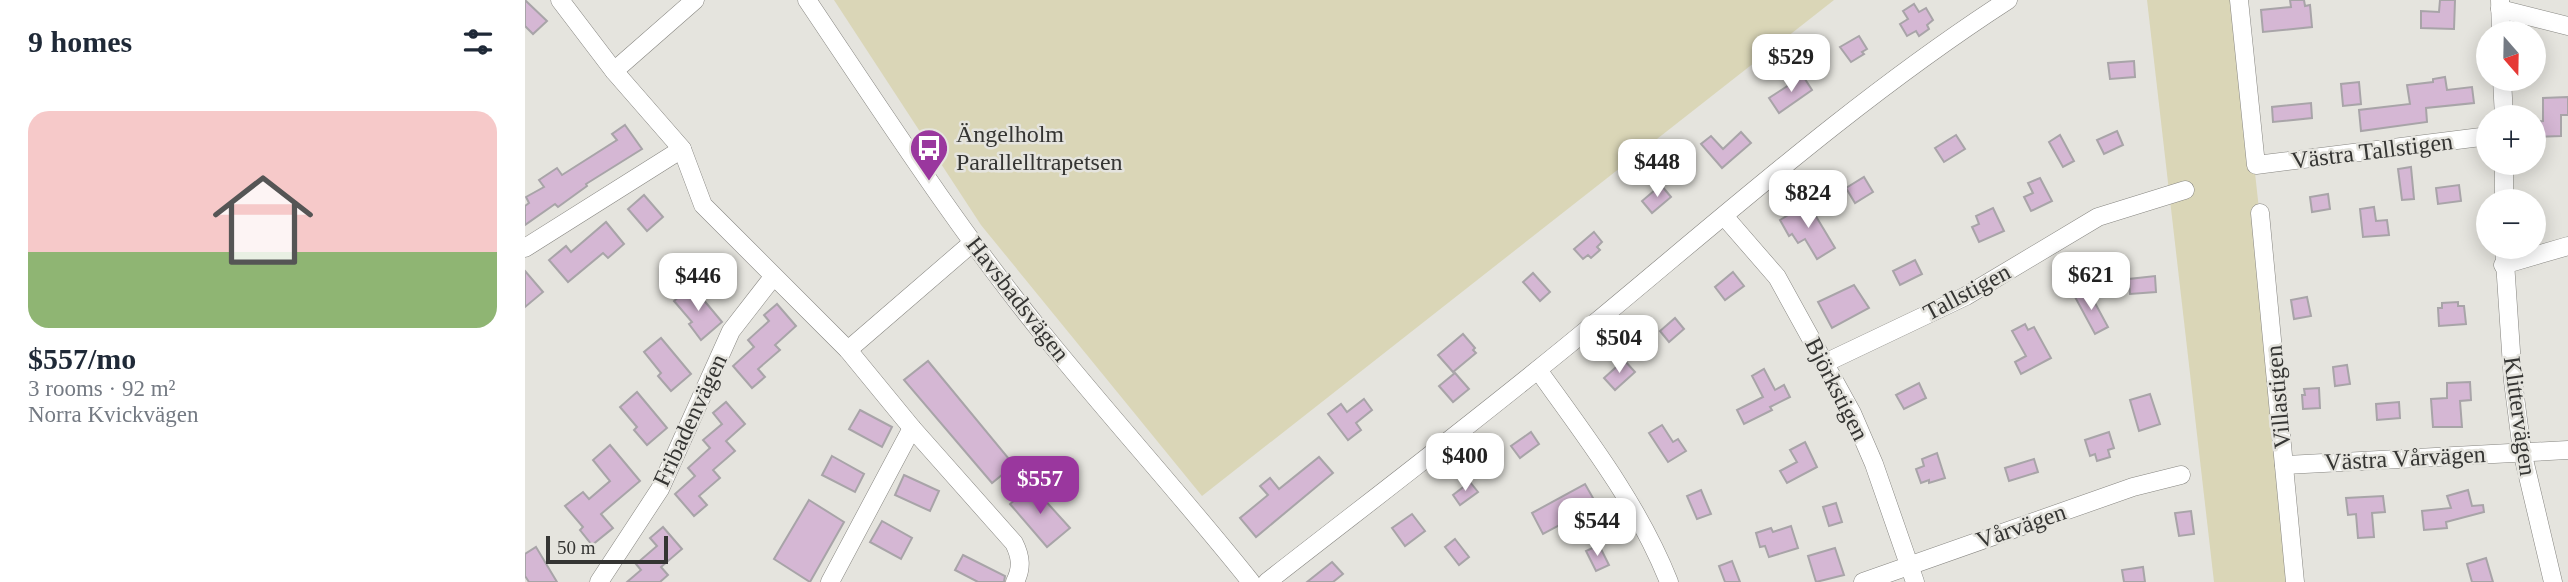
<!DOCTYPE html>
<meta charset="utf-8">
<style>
body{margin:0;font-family:"Times New Roman",serif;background:#f2f2f3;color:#1f2937;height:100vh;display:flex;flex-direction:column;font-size:26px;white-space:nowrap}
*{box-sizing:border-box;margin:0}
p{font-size:23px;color:#747a83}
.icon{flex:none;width:38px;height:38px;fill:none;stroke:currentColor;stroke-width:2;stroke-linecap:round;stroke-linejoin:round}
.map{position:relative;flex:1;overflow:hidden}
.drawer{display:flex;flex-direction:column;background:#fff;width:525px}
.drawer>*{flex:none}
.needle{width:46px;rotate:160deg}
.fabs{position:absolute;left:1951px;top:21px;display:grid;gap:14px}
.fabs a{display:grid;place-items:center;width:70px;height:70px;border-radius:50%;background:#fff;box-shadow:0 4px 18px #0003;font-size:35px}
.scale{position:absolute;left:21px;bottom:18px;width:122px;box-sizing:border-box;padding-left:7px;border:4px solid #353533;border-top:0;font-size:19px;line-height:24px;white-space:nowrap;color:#353533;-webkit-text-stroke:5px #e5e4de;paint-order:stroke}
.price{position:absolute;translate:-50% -60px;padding:0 16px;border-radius:14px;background:#fff;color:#222;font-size:23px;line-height:46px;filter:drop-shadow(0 2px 4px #0008)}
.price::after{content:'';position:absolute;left:50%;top:42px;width:21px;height:16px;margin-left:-10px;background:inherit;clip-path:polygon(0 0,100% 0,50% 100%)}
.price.selected{background:#9a379e;color:#fff}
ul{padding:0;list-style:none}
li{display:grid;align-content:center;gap:14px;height:371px;padding:0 28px}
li+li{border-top:2px solid #e0e1e3}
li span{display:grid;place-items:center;height:217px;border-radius:21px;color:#555}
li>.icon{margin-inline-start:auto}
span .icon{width:126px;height:126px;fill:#fffc;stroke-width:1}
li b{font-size:30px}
h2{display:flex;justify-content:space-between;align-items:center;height:84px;padding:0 28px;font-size:30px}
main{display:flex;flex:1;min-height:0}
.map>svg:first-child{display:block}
.green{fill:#dad6b7}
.building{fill:#d5b7d4;stroke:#a8a4a8;stroke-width:2}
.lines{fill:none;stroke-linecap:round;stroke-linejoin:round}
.minor-casing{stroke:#868580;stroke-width:19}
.minor{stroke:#fff;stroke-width:18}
.labels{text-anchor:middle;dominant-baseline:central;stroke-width:5;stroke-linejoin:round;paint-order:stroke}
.poi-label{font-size:24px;fill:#353533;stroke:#e5e4de;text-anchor:start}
.street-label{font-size:24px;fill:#353533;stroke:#e5e4de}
</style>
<main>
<section class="drawer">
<h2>9 homes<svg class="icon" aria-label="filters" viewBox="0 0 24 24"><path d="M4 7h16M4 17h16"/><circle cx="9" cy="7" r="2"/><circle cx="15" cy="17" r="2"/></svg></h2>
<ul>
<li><span style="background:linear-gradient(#f6c9c9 65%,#8fb573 0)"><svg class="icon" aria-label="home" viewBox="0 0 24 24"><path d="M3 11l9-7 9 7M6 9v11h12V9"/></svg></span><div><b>$557/mo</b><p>3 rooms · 92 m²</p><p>Norra Kvickvägen</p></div></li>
</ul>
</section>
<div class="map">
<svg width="2043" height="582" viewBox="0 0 2043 582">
<rect width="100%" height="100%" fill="#e5e4de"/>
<g class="green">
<polygon points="309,0 1309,0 677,496 456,225"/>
<polygon points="1622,0 1711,0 1775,582 1689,582"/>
</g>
<g class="building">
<polygon points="0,0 22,21 8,34 0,26"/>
<polygon points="1765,0 1779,0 1780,6 1785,5 1787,27 1738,32 1736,10 1766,7"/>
<polygon points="1915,0 1930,0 1929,29 1896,28 1896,11 1914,12"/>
<polygon points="1389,4 1394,12 1401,8 1408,20 1402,25 1404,29 1394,36 1391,31 1382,36 1375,24 1383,19 1378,11"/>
<polygon points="1334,36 1342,49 1337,52 1339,54 1326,62 1315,47"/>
<polygon points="1609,61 1610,77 1585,79 1583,63"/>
<polygon points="1278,76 1287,90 1254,113 1244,98"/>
<polygon points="1920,77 1922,90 1947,87 1949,103 1901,108 1902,122 1836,131 1834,110 1885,104 1882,85 1908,82 1908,79"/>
<polygon points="1834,82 1836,104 1818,106 1816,84"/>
<polygon points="2043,97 2043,115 2036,115 2036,136 2009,137 2009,122 2018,121 2018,98"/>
<polygon points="1786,103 1787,118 1748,122 1747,107"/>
<polygon points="100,125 117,149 61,184 62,186 33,207 30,204 0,225 0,206 4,203 1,197 19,187 14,180 32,168 37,175 92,140 87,134"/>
<polygon points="1592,131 1598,145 1579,154 1572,140"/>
<polygon points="1216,132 1226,143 1197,168 1176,144 1186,136 1198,149"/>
<polygon points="1431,135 1440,149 1419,162 1410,148"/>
<polygon points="1535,135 1549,161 1538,167 1524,142"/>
<polygon points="1886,167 1889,199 1877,200 1873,169"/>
<polygon points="1339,177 1348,192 1330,203 1321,188"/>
<polygon points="1515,178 1527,201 1506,211 1499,197 1508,193 1503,183"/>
<polygon points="1136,185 1146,197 1127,213 1117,201"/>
<polygon points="1934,185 1936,201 1913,204 1911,188"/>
<polygon points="1803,194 1805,209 1787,212 1785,197"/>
<polygon points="119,195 138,217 122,231 103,209"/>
<polygon points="1283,203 1310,248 1292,259 1280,239 1273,243 1267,234 1264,236 1255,220"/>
<polygon points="1849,207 1851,221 1862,220 1864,235 1838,237 1835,209"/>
<polygon points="1468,208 1479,231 1454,242 1447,227 1454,224 1451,216"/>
<polygon points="81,222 99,244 83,258 78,253 43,282 24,260 41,246 46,252"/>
<polygon points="1069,232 1077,242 1072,247 1075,250 1066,258 1063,255 1058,259 1049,249"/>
<polygon points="1390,260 1397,274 1375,285 1368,271"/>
<polygon points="0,271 18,292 0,307"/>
<polygon points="1208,272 1219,286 1200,300 1190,287"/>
<polygon points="1008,273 1025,292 1015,301 998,282"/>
<polygon points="1630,276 1631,292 1605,294 1604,279"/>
<polygon points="1329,285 1344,308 1307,328 1293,302"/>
<polygon points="167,286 197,322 176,340 164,324 167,322 149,301"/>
<polygon points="1563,290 1583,327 1570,334 1550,297"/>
<polygon points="1782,297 1786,316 1769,319 1766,300"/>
<polygon points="1933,302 1933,306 1939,306 1941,324 1914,326 1913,308 1917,308 1917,303"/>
<polygon points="252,304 271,326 250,345 255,350 233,369 240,377 227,388 208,366 229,347 223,340 244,321 239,315"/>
<polygon points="1150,318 1159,329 1144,342 1135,331"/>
<polygon points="1500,324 1503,330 1509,327 1526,358 1496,374 1490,362 1501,356 1487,331"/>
<polygon points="938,334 950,348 948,350 951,353 928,372 913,355"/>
<polygon points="136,338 166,374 146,391 133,376 136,373 119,352"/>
<polygon points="1099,360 1110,372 1090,390 1079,378"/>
<polygon points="403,361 489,465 467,483 379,380"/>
<polygon points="1822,365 1825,384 1810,386 1808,367"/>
<polygon points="1239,369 1250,390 1259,385 1265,397 1245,407 1247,410 1219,424 1212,410 1238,397 1227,376"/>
<polygon points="930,373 944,389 928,402 914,386"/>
<polygon points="1945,382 1946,400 1935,401 1937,427 1908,427 1906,399 1922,398 1922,383"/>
<polygon points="1394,383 1401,398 1379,409 1371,395"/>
<polygon points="1794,388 1795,408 1778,409 1777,395 1780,395 1779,389"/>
<polygon points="112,392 142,428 122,445 109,430 112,427 95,407"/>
<polygon points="1625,394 1635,424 1614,431 1605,400"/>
<polygon points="839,399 847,410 831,423 836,430 823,440 803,414 816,404 822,412"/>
<polygon points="201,402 220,424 201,441 210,451 188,470 195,478 174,496 182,505 169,516 150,494 170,476 163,468 185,448 178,440 197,424 188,413"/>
<polygon points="1874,402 1875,418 1852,420 1851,404"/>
<polygon points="335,410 367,427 357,447 324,429"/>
<polygon points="1137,425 1148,442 1153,439 1161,451 1143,462 1124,433"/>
<polygon points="1006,432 1014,444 995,458 986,446"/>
<polygon points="1584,432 1589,448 1583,450 1585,457 1572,461 1570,454 1565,456 1560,440"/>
<polygon points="1280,442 1292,467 1262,483 1255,471 1272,462 1265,450"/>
<polygon points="85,445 115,481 76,514 88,528 67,545 55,530 58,527 40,506 58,492 64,499 85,481 68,460"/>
<polygon points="1412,453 1420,478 1404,483 1404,480 1396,483 1391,469 1399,466 1397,459"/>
<polygon points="307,456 339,474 330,492 297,475"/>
<polygon points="794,457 808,473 731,537 715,518 743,495 735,486 745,478 754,489"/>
<polygon points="1509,459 1513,472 1484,481 1480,468"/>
<polygon points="379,475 414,491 405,511 370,495"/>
<polygon points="945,482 953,492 935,505 928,495"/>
<polygon points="1060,484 1072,505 1018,534 1007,513"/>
<polygon points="507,486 545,528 522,547 485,504"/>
<polygon points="1176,490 1186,514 1172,519 1162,496"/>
<polygon points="1943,490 1947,506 1958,505 1959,512 1921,522 1922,528 1899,530 1897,511 1926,508 1922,496"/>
<polygon points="1858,496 1860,512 1847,513 1849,537 1833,538 1831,514 1823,515 1821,498"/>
<polygon points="284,500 319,522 285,582 249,559"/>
<polygon points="1311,503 1317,522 1304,526 1298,507"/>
<polygon points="1666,511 1669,534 1654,536 1650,513"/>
<polygon points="887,514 900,531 880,546 867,528"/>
<polygon points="357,521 387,538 376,559 345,542"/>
<polygon points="1266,526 1273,548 1244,557 1240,546 1235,547 1231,533 1246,528 1248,532"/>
<polygon points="138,527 157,549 136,567 143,575 135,582 102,582 116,570 111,564 132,546 125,538"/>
<polygon points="930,539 944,557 934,565 920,547"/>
<polygon points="1074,545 1084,565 1071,571 1061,551"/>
<polygon points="11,547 32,582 4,582 0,576 0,554"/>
<polygon points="1310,548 1319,575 1291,582 1283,556"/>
<polygon points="438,555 480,576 479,582 453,582 430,570"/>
<polygon points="1961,558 1968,582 1947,582 1942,564"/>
<polygon points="1207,561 1215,582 1200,582 1194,566"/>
<polygon points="807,562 818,574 808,582 782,582"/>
<polygon points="1618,567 1620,582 1599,582 1597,570"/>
</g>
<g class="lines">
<g class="minor-casing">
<g id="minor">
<path d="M35,0L89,71L157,149L178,205L323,350L387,428L489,543C496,557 497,568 490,582"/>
<path d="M282,0C358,113 432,228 518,334C586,418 659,498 726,582"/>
<polyline points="1714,0 1731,165 1964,136"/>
<polyline points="1975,0 1976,33"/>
<polyline points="1975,9 2043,26"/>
<polyline points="89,71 170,0"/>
<polyline points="1977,79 1979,117"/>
<polyline points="1979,201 1979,163"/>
<polyline points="1735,213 1770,582"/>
<polyline points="1199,216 1252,277 1327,413 1349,464 1390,582"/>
<polyline points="1979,247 1988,381 1997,451 2028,582"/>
<polyline points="0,248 157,149"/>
<polyline points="1978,265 2043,246"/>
<polyline points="323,350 447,243"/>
<polyline points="1300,363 1441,296 1573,217 1660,190"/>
<path d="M1013,370C1062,438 1113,504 1144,582"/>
<polyline points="1759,465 2043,450"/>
<polyline points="74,582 135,489 206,331 248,277"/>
<polyline points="305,582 387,428"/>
<path d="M742,582C852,496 963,412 1070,323C1204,212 1336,95 1483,0"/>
<polyline points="1338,582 1608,487 1656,475"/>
</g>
</g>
<use href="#minor" class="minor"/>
</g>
<defs>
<g id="bus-pin" transform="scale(2.0125)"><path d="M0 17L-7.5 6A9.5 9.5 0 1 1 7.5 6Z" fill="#9a379e" stroke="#e5e4de"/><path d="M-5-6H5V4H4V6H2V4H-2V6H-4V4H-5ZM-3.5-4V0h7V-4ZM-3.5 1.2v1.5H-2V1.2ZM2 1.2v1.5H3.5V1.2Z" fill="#fff"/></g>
</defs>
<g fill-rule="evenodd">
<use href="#bus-pin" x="404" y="148"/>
</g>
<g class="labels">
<g class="poi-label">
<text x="431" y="134">Ängelholm<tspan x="431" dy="28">Parallelltrapetsen</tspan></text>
</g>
<g class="street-label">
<text transform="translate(1847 151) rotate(-7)">Västra Tallstigen</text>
<text transform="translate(1442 292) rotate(-28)">Tallstigen</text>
<text transform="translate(493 299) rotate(52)">Havsbadsvägen</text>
<text transform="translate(1312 389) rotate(63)">Björkstigen</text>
<text transform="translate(1753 397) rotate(-95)">Villastigen</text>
<text transform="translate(1995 416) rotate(82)">Klittervägen</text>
<text transform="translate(165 420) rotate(-65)">Fribadenvägen</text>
<text transform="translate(1880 458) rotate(-3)">Västra Vårvägen</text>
<text transform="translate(1496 526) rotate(-19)">Vårvägen</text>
</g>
</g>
</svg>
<div class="fabs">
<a><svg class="needle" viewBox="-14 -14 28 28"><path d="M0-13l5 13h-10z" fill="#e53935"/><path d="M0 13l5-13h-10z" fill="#747a83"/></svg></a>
<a>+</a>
<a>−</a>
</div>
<div class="scale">50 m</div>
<b class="price" style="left:1266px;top:94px">$529</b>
<b class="price" style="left:1132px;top:199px">$448</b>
<b class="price" style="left:1283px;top:230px">$824</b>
<b class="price" style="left:1566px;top:312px">$621</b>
<b class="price" style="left:173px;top:313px">$446</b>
<b class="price" style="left:1094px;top:375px">$504</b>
<b class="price" style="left:940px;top:493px">$400</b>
<b class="price selected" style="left:515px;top:516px">$557</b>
<b class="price" style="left:1072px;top:558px">$544</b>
</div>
</main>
